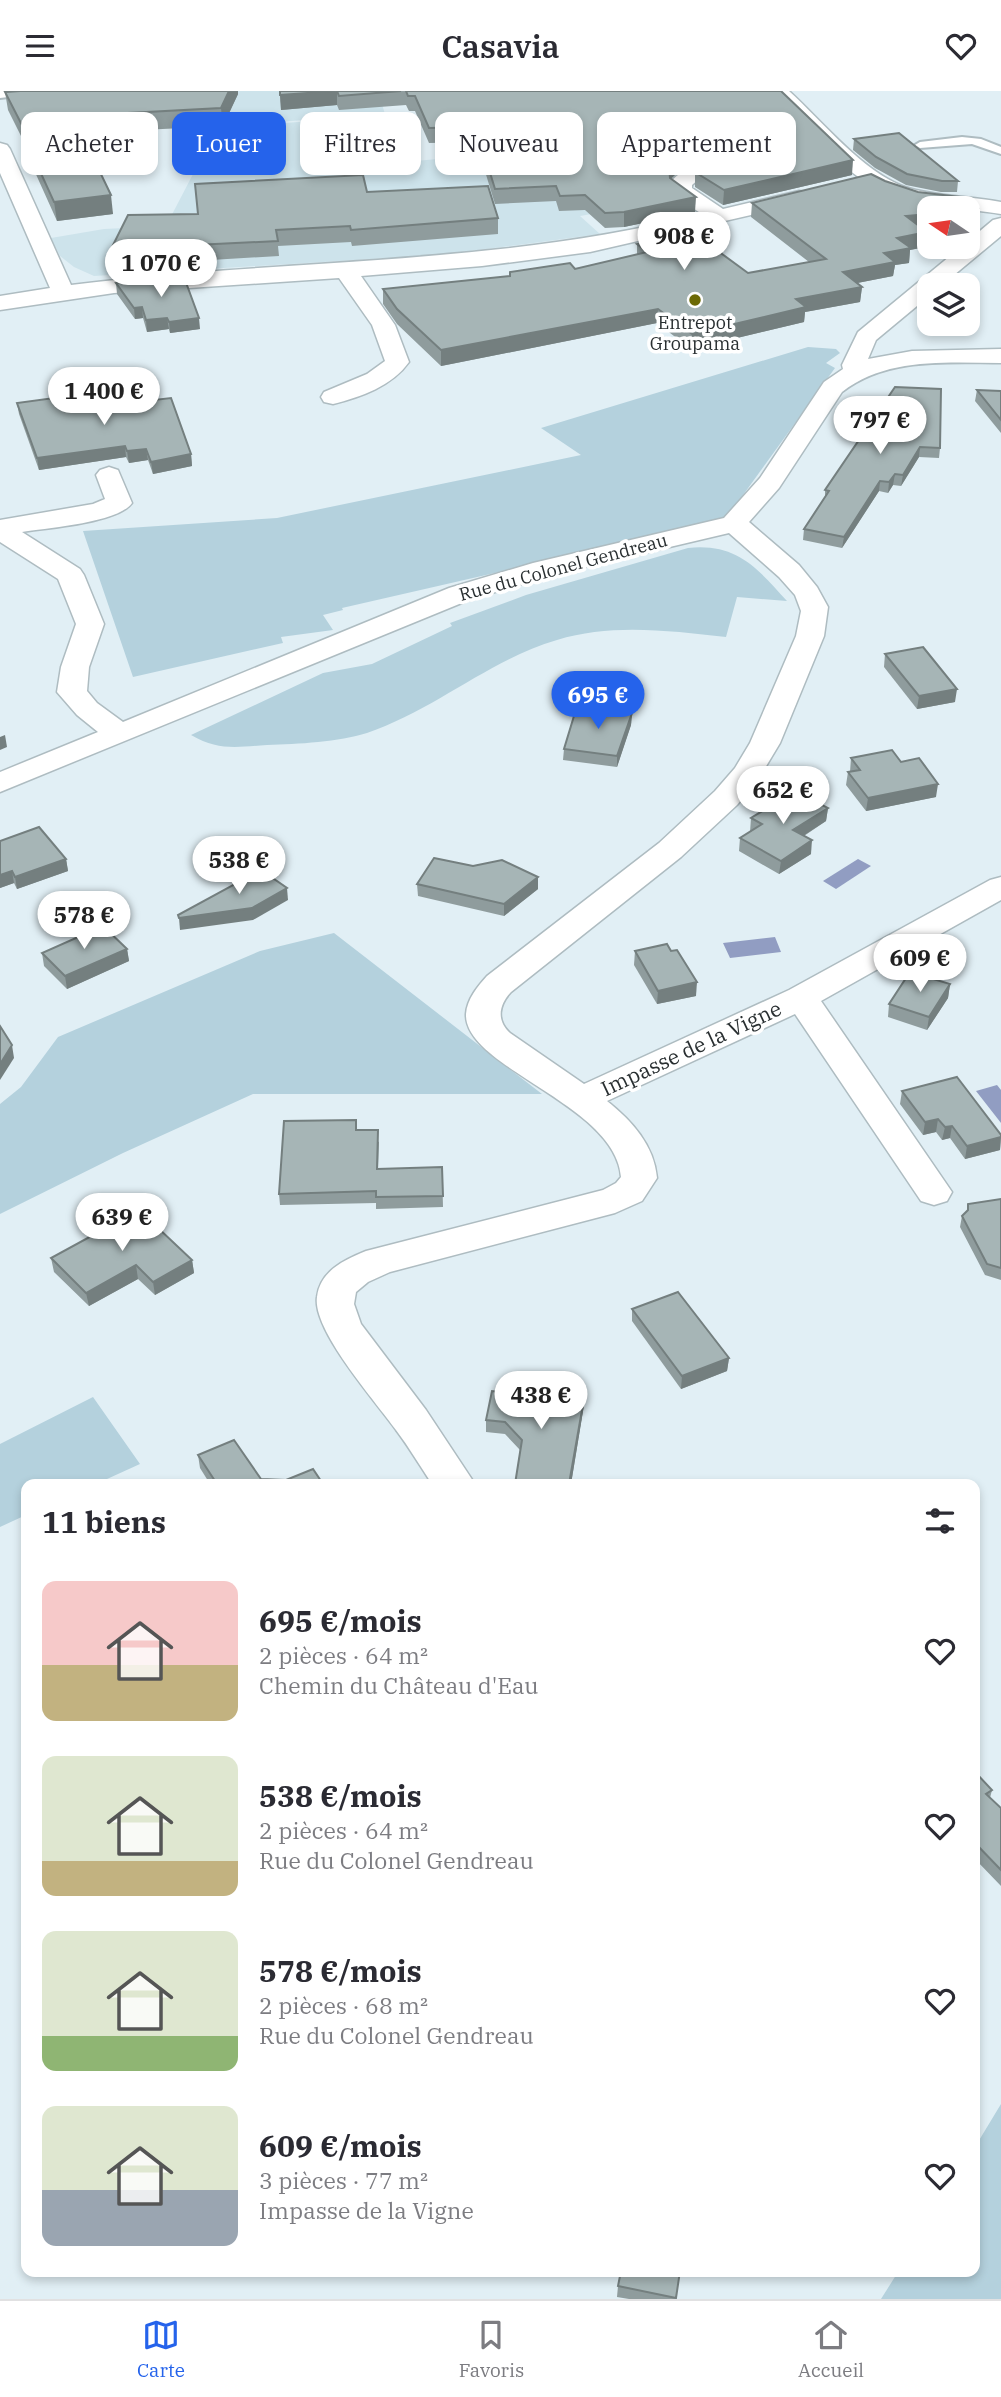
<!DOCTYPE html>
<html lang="fr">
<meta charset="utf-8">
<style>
body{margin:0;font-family:"IBM Plex Serif",serif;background:#f7f7f7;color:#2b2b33;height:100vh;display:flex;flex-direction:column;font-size:26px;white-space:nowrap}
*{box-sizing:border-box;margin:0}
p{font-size:23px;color:#7c7c81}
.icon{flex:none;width:38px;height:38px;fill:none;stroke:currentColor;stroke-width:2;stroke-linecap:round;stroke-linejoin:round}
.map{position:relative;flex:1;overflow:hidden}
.sheet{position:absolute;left:21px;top:1388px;width:959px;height:798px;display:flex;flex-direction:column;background:#fff;border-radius:14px;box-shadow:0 4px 10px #0003}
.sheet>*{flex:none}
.guide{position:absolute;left:21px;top:21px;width:959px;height:63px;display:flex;gap:14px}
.needle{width:46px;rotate:283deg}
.fabs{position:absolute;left:917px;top:105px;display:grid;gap:14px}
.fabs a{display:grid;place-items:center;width:63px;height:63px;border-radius:14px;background:#fff;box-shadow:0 4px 10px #0003;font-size:35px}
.price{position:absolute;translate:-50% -60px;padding:0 16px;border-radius:24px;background:#fff;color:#222;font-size:23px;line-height:46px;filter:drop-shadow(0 2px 4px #0008)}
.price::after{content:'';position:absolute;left:50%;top:42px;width:21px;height:16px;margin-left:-10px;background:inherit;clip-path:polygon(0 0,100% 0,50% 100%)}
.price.current{background:#2563eb;color:#fff}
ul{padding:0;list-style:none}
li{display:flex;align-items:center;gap:21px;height:175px;padding:0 21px}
li span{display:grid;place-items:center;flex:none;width:196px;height:140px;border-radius:14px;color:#555}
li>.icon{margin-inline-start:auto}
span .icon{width:84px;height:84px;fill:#fffc;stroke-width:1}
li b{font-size:30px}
h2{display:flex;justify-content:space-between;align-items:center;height:84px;padding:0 21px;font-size:30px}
.pill{padding:0 24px;border-radius:14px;background:#fff;box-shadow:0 4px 10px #0003;font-size:24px;line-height:63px}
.pill.current{background:#2563eb;color:#fff}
header{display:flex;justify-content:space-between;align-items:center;height:91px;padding:0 21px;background:#fff;font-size:32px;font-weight:600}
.dock{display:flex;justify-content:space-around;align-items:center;height:98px;border-top:2px solid #e1e1e2;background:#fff;font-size:19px;color:#7c7c81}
.dock a{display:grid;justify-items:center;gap:4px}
.dock .current{color:#2563eb}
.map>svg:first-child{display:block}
.built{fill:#cde3eb}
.green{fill:#b4d1dd}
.water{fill:#919dc2}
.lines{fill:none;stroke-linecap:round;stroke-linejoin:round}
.lane-casing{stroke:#aebcc1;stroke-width:4}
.street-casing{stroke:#aebcc1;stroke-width:3}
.primary-casing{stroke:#aebcc1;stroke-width:4}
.lane{fill:#fff;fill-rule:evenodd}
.street{fill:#fff;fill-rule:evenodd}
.primary{fill:#fff;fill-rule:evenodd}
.wall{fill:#8f9c9d}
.shaded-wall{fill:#747f7f}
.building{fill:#a6b5b6;stroke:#747f7f;stroke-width:2}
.poi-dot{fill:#6c6a05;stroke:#fff;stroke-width:2.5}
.labels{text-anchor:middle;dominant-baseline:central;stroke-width:7;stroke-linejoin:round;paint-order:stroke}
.far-poi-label{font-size:18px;fill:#292f31;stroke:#fff}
.far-street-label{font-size:18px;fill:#292f31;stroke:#fff}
.street-label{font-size:21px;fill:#292f31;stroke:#fff}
</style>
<header><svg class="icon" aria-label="menu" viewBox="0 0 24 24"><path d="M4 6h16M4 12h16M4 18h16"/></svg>Casavia<svg class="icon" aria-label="heart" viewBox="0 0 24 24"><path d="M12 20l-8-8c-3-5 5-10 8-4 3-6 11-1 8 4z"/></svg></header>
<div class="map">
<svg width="1001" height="2208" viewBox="0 0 1001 2208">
<rect width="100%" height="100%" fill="#e1eff5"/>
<g class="built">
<polygon points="236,0 469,0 381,10 385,23 225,35"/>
<polygon points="380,25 385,35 394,36 404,71 471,65 473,69 551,63 615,119 580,125 600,143 541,151 438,164 94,185 74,176 60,165 51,147 104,138 166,135 217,37"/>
</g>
<g class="green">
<polygon points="808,256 836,258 840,262 826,272 835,277 725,429 342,517 343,519 323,524 333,539 281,546 283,552 133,586 83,440 277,427 581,364 541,337"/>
<path d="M688,457C737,452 757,477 787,510L737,506L726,546C670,540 612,532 557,549C489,569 435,619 367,642C339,651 298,653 267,654C236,656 219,660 191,644L323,582L372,573L452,535L450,532L526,504Z"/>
<polygon points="334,842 542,1003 253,1003 123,1062 0,1123 0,1013 21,996 58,946 260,860"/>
<polygon points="93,1306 140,1373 96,1393 26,1393 26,1424 0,1436 0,1353"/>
<polygon points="1001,2013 1001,2208 881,2208 898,2181 975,2180 975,2056"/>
</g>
<g class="water">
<polygon points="858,768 871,775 836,798 823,790"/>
<polygon points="775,846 781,861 730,867 723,852"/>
<polygon points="997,994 1001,999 1001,1032 976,1000"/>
</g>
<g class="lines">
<g class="lane-casing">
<polygon id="lane" points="962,46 981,48 1001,56 1001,63 972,53 920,57 915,54 920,51"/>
</g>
<g class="street-casing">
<g id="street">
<path d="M768,0H789C822,30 863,81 905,96C936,106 970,105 1001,111V123C964,117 927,117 890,105C861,95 786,26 768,0Z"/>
<path d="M0,52L7,54L10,58L71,194C284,167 492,176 702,123L674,105L670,92C686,71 719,70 743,65L750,67L753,71L750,75L700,87L692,94V97L723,118L799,100L807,101L810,106L807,111L590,161L482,175L361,185L395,234L409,271C392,295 361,306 333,313L324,311L321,306L324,301L367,283L385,270L372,234L339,187L114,202L0,219V205L50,197L0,82Z"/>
<path d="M1001,127V145L942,194H929V205L876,249L868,268L912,260L1001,258V272C947,272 887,266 842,301L779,397L749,431L799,474L817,496L828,516L824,545L780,652L759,687L737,714L681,766L511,901C499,914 496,929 510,942L584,993L789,899L990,789L1001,786V809L821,910L952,1101L947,1110L934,1114L921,1110L795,923L607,1010C632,1030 654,1054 657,1087L642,1110L615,1122L390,1181L368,1191L356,1201L354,1213L361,1233L426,1319L475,1393H432C420,1375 409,1356 396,1339C376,1311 312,1239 317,1206C320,1180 344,1169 366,1160L603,1099L616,1092L621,1086C616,1013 464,977 466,923C467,908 478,895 487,885L659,752L715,700L735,677L750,652L796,545L801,520L795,504L779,486L729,442L551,484L469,509L0,701V681L98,641L77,624L57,601L61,576L76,533L58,488L0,451V429L93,413L105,408L96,384L100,379L109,376L118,379L132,412C118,432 46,437 22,441L80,478L84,484L104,533L89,576L87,600L97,612L123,631L449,497L533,472L724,427L760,387L824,291L843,278L842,274L858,241L961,156H968V150L993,129Z"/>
</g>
</g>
<g class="primary-casing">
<polygon id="primary" points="0,0 28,0 25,4 0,7"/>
</g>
<use href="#lane" class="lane"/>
<use href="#street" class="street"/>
<use href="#primary" class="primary"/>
</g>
<g class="wall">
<polygon points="20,0 238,0 238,3 223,35 82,42 113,123 57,130 25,59 24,51 8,19 5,1"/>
<polygon points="280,0 781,0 852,84 723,114 695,96 695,81 758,61 753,59 685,75 671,88 695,121 624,136 605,137 585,119 559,120 556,110 495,113 476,51 429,52 415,20 409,20 406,14 339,19 337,14 281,19"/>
<polygon points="854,48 958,90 957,101 941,101 906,94 875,77 853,59"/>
<polygon points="871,83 885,90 918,101 968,107 978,117 976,132 968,133 968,117 929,117 929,137 922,138 927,141 925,156 910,159 909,172 895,174 893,185 857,192 862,196 860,211 805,221 804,231 691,258 657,232 441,275 397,233 383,213 383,198 510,185 510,181 570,172 575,178 637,164 637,153 660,148 661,134 677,130 748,182 809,171 751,126 752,112"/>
<polygon points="367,101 498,127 498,143 352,155 351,151 278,155 279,165 178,171 179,178 110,184 108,164"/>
<polygon points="116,192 200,238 170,242 169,238 147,241 143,227 135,228 117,203"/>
<polygon points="895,296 940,357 939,367 919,366 901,395 893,394 888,402 879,400 842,457 803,449 804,438 825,407 825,399"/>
<polygon points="977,299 1001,300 1001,342 975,310"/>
<polygon points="146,310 191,363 192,375 153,383 148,369 129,372 126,366 39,379 19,323 17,312 81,315"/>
<polygon points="885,563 955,611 917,618 884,576"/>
<polygon points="632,622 631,634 617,676 563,669 564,658"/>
<polygon points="851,667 901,671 936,706 866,720 846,694 848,681 850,681"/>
<polygon points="828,717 826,730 804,745 811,763 779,783 739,760 740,747 750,741 751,727"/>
<polygon points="0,750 66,768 68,780 17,798 14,792 0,797"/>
<polygon points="473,775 538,786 538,798 504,825 418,805 417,793"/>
<polygon points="127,858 129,870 67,898 44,875 42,862"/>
<polygon points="635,860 696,905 657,913 634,874"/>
<polygon points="950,893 948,907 927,939 888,926 889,913"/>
<polygon points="902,1000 1001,1044 1000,1059 965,1068 950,1047 942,1049 936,1041 923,1044 900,1013"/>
<polygon points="357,1039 379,1051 378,1078 442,1076 443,1116 376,1118 376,1112 280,1114 279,1103"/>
<polygon points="1001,1108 1001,1189 985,1184 960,1136 962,1125 967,1120 968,1113"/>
<polygon points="51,1167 192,1169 194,1182 155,1204 138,1188 89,1215 54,1181"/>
<polygon points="632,1218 729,1267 727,1280 681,1298 632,1230"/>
<polygon points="511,1302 585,1302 584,1314 571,1393 515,1393 520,1359 505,1343 486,1341 486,1329"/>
<polygon points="198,1364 261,1388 323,1393 210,1393 200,1377"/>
<polygon points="975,1681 992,1699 990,1707 1001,1717 1001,1795 975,1768"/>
<polygon points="680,2180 676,2208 629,2208 617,2206 618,2195"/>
</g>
<g class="shaded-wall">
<polygon points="229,0 238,0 238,3 223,35 221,17"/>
<polygon points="337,0 337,14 281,19 280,4"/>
<polygon points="754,45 753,59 685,75 668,90 669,75 686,61"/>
<polygon points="853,69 852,84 723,114 724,99"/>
<polygon points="111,104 113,123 57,130 54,111"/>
<polygon points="696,106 695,121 624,136 624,121"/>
<polygon points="978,117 976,132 968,133 968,118"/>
<polygon points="929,123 929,137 904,140 906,125"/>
<polygon points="927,141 925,156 910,159 909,172 895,174 893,185 842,195 843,181 884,162 897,147"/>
<polygon points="177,162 179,178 110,184 109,168"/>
<polygon points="862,196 860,211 805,221 804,231 691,258 692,243 796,208"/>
<polygon points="142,216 143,227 135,228 134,217"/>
<polygon points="658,218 657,232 441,275 441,259"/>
<polygon points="167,227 169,238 147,241 146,229"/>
<polygon points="199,227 200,238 170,242 169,231"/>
<polygon points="125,355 126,366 39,379 37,367"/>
<polygon points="920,356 919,366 901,395 903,384"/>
<polygon points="146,358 148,369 129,372 127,360"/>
<polygon points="191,363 192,375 153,383 151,371"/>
<polygon points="895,383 893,394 888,402 889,391"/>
<polygon points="880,390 879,400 842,457 844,446"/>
<polygon points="957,598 955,611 917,618 919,605"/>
<polygon points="632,622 631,634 617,676 617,665"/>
<polygon points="5,644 7,656 0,659 0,646"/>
<polygon points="938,693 936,706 866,720 868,707"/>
<polygon points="828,717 826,730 792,752 793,739"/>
<polygon points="812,749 811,763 779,783 781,770"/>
<polygon points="66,768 68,780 17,798 15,786"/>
<polygon points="12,780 14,792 0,797 0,784"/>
<polygon points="538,786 538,798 504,825 504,813"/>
<polygon points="287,797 288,809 253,829 180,839 179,827"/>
<polygon points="127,858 129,870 67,898 65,885"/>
<polygon points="697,891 696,905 657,913 658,900"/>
<polygon points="950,893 948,907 927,939 929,926"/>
<polygon points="12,954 14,967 0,989 0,973"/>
<polygon points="938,1028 936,1041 923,1044 925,1031"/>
<polygon points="952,1035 950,1047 942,1049 945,1036"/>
<polygon points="1001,1046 1000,1059 965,1068 967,1055"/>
<polygon points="192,1169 194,1182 155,1204 153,1191"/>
<polygon points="136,1174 138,1188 89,1215 86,1202"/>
<polygon points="729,1267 727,1280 681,1298 682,1285"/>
<polygon points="585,1302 584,1314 571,1393 569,1393"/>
</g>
<g class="building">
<polygon points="20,0 229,0 221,17 73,25 111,104 54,111 22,41 25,40 5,1"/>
<polygon points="280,0 335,0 280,4"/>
<polygon points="337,0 401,0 339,5"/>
<polygon points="406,0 781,0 853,69 724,99 695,81 702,74 763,60 767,52 763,47 754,45 686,61 669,75 670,87 696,106 624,121 605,122 585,104 560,105 556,95 495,98 476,36 429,37 415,5 408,5"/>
<polygon points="899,42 958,90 942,90 907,83 876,66 854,48"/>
<polygon points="871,83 885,90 918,101 968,107 978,117 968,118 968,117 929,117 929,123 906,125 927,141 897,147 911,157 884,162 895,171 843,181 862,196 796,208 806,216 692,243 658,218 441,259 397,218 383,198 510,185 510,181 570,172 575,178 647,161 637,153 662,148 661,134 677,130 748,182 826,168 752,112"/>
<polygon points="363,84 367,101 488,95 498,127 351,139 350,135 276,139 278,150 175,155 177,162 109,168 108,164 128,124 198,123 195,93"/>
<polygon points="184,186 199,227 169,231 167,227 146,229 142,216 134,217 116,192"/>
<polygon points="895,296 941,298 940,357 920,356 903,384 895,383 889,391 880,390 844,446 804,438 829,400 825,399"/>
<polygon points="977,299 1001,300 1001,329"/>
<polygon points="76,304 81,315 145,307 146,310 171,307 191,363 151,371 146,358 127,360 125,355 37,367 17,312"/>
<polygon points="923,556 957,598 919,605 885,563"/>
<polygon points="577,615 632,622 617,665 564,658"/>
<polygon points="892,659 901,671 919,667 938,693 868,707 848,681 860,679 851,667"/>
<polygon points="795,700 828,717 793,739 812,749 781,770 740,747 762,733 751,727"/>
<polygon points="39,736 66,768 15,786 12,780 0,784 0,750"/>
<polygon points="434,767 473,775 502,769 538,786 504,813 417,793"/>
<polygon points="261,779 287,797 252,817 179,827 178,824"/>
<polygon points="103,835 127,858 65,885 42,862"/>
<polygon points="667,853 671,860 677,859 697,891 658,900 635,860"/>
<polygon points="910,881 950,893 929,926 889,913"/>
<polygon points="0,935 12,954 0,973"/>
<polygon points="957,986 1001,1044 1001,1046 967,1055 952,1035 945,1036 938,1028 925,1031 902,1000"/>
<polygon points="356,1029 356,1039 378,1039 377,1078 442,1076 443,1105 376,1106 376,1100 279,1103 284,1030"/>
<polygon points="1001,1108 1001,1177 987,1173 962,1125 968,1119 968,1113"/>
<polygon points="139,1119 192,1169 153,1191 136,1174 86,1202 51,1167"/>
<polygon points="678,1201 729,1267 682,1285 632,1218"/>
<polygon points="523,1295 585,1302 569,1393 515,1393 522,1349 505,1331 486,1329 492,1300 511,1302"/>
<polygon points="234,1349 261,1388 286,1389 313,1378 323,1393 217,1393 198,1364"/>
<polygon points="975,1681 992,1699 986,1703 1001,1717 1001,1779 975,1752"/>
<polygon points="621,2180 680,2180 676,2207 618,2195"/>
</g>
<circle class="poi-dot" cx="695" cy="209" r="7"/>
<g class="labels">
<g class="far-poi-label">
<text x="695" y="231">Entrepot<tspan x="695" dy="21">Groupama</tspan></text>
</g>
<g class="far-street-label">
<text transform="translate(563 476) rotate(-15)">Rue du Colonel Gendreau</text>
</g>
<g class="street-label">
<text transform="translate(691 957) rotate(-25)">Impasse de la Vigne</text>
</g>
</g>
</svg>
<div class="fabs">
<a><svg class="needle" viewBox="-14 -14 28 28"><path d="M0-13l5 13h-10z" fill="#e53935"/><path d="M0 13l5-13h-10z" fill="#7c7c81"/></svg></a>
<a><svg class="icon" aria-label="layers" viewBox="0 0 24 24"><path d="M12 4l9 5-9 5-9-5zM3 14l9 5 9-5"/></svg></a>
</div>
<b class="price" style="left:684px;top:181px">908 €</b>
<b class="price" style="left:161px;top:208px">1 070 €</b>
<b class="price" style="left:104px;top:336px">1 400 €</b>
<b class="price" style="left:880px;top:365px">797 €</b>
<b class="price current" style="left:598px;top:640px">695 €</b>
<b class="price" style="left:783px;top:735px">652 €</b>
<b class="price" style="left:239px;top:805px">538 €</b>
<b class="price" style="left:84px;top:860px">578 €</b>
<b class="price" style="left:920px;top:903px">609 €</b>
<b class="price" style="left:122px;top:1162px">639 €</b>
<b class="price" style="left:541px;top:1340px">438 €</b>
<div class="guide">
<a class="pill">Acheter</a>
<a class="pill current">Louer</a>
<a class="pill">Filtres</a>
<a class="pill">Nouveau</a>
<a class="pill">Appartement</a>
</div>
<section class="sheet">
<h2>11 biens<svg class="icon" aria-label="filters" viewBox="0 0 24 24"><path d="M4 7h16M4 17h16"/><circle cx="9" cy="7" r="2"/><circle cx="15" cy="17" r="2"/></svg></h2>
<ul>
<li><span style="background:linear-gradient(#f6c9c9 60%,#c2b280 0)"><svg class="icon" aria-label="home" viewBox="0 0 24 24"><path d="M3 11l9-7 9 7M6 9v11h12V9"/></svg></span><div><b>695 €/mois</b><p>2 pièces · 64 m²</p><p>Chemin du Château d'Eau</p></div><svg class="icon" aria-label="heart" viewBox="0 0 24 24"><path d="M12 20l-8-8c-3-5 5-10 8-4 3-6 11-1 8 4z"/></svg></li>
<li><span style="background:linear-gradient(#dfe7d0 75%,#c2b280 0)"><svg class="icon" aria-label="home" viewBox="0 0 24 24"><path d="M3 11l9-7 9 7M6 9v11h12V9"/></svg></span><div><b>538 €/mois</b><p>2 pièces · 64 m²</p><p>Rue du Colonel Gendreau</p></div><svg class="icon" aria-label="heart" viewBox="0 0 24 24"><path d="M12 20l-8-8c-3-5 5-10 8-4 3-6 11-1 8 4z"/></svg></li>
<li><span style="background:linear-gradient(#dfe7d0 75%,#8fb573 0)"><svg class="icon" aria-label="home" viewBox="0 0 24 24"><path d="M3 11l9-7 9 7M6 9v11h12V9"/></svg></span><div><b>578 €/mois</b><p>2 pièces · 68 m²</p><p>Rue du Colonel Gendreau</p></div><svg class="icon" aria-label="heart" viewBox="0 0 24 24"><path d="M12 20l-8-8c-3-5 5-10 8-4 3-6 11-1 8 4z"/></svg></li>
<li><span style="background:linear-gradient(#dfe7d0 60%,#9aa5b1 0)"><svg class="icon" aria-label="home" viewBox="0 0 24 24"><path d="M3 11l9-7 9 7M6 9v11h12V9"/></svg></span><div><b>609 €/mois</b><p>3 pièces · 77 m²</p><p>Impasse de la Vigne</p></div><svg class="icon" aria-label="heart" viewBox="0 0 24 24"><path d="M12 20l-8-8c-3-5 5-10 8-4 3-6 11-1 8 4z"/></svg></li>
</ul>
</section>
</div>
<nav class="dock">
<a class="current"><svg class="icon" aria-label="map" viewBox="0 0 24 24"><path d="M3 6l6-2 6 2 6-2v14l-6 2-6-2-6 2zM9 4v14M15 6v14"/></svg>Carte</a>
<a><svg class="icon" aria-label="saved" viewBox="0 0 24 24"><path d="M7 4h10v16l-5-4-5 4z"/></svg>Favoris</a>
<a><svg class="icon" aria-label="home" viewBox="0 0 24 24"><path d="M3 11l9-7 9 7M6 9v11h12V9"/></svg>Accueil</a>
</nav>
